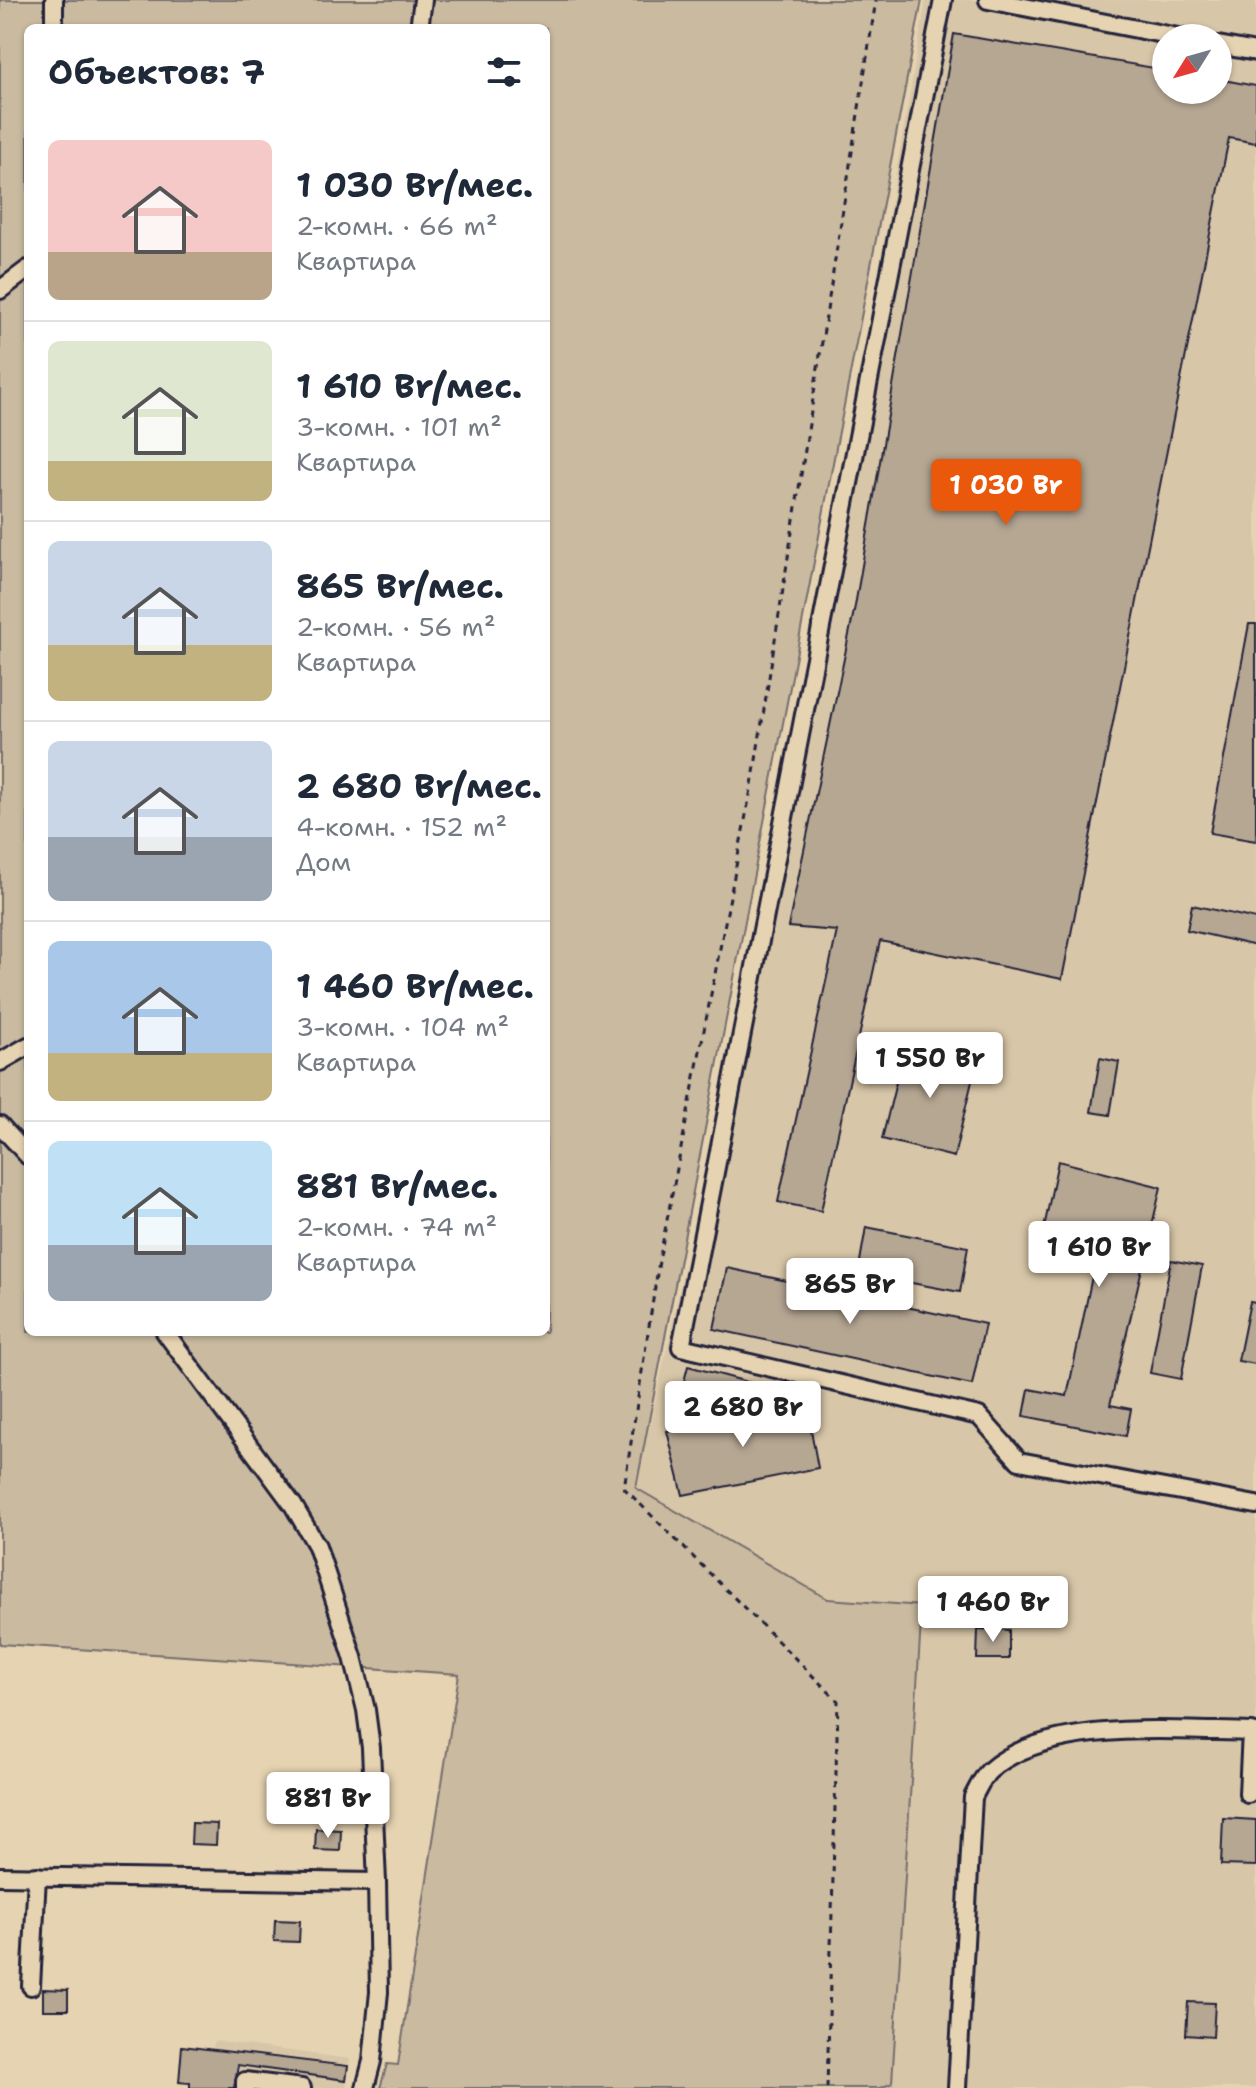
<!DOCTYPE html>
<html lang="ru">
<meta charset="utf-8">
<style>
body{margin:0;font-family:"Shantell Sans",sans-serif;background:#f2f2f3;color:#1f2937;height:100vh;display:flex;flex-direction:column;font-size:30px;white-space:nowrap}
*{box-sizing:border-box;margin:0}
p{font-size:26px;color:#747a83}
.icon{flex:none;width:44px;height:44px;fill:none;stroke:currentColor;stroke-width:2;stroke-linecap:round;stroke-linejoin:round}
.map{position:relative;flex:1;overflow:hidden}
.details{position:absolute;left:24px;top:24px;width:526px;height:1312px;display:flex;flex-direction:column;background:#fff;border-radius:12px;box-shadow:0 2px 6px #0004}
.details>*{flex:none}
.needle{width:52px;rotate:233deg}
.tools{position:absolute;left:1152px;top:24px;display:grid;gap:16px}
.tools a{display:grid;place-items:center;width:80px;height:80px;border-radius:50%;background:#fff;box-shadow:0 2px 6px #0004;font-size:40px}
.price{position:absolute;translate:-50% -68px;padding:0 18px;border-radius:8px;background:#fff;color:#222;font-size:26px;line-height:52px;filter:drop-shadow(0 2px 4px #0008)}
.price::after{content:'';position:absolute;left:50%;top:48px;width:24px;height:18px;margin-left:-12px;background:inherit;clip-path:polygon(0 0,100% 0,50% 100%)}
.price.on{background:#ea580c;color:#fff}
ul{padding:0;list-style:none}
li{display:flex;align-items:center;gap:24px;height:200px;padding:0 24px}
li+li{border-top:2px solid #e0e1e3}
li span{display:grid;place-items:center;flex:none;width:224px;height:160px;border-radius:12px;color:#555}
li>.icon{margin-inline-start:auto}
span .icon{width:96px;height:96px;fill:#fffc;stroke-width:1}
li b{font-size:34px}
h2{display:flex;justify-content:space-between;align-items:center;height:96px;padding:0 24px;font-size:34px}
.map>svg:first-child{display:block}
.built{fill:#d8c6a8;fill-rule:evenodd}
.green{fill:#c9baa0;stroke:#766e6e;stroke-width:2;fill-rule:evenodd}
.building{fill:#b6a793;stroke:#22223b;stroke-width:2}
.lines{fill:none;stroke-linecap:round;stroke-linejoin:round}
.minor-casing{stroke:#22223b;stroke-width:22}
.path{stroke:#22223b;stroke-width:3;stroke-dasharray:6 6;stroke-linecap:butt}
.minor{stroke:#e6d3b1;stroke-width:16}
</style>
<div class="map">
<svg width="1256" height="2088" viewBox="0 0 1256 2088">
<rect width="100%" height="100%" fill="#e6d3b1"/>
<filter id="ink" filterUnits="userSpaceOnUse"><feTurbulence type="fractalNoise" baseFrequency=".0125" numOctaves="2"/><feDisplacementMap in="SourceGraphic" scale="16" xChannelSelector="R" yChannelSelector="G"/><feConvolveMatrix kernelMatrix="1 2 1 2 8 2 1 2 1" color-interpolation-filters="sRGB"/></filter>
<g filter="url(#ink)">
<g class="built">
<path d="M926,0H1256V2088H881L892,2083L922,1607L828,1599L636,1489L703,1183L865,352ZM1166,38H1218V90H1166Z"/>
<polygon points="214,2041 350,2059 346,2088 210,2088"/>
</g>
<path class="green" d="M0,0H922L636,1488L828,1599L922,1606L892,2083L881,2088H380L387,2064L398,2065L459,1674L0,1644ZM28,28H546V1332H28Z"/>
<g class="building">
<polygon points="954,34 1166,70 1166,90 1218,90 1218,79 1256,86 1256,143 1229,138 1062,979 880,941 821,1211 778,1202 837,931 788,927 855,606"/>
<polygon points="1249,624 1256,624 1256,841 1210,833"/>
<polygon points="1192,905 1256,919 1256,946 1187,930"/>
<polygon points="906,1042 977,1060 954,1157 882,1139"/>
<polygon points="1100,1058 1119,1062 1110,1115 1091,1112"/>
<polygon points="1058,1161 1161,1187 1110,1405 1131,1409 1126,1436 1024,1416 1029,1389 1067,1396 1099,1243 1044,1228"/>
<polygon points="866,1227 968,1247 960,1292 858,1273"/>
<polygon points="1171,1260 1202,1266 1181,1379 1150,1373"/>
<polygon points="727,1268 985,1324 972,1385 714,1329"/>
<polygon points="1250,1302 1256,1303 1256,1364 1238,1361"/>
<polygon points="688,1366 751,1383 744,1409 681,1393"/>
<polygon points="806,1403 818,1468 683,1495 667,1431"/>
<polygon points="978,1629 1009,1630 1009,1659 977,1659"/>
<polygon points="1223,1818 1256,1820 1256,1866 1221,1865"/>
<polygon points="192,1823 217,1824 216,1845 191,1844"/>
<polygon points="316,1829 341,1830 340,1851 315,1850"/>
<polygon points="275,1920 300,1921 299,1942 274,1941"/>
<polygon points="43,1989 68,1990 68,2010 43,2010"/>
<polygon points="1188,2002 1215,2003 1213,2037 1186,2035"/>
<polygon points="182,2046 348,2066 346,2080 238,2065 234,2088 190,2088 190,2083 179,2082"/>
</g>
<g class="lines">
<g class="minor-casing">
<g id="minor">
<polyline points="943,0 681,1347 979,1416 1019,1461 1256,1505"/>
<polyline points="988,0 1183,38"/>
<polyline points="54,28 54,0"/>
<polyline points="419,28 423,0"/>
<polyline points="1218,45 1256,52"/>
<polyline points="0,290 28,269"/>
<polyline points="0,1062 28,1046"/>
<polyline points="0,1125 28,1156"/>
<polyline points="165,1332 293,1505 317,1546 353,1657 366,1710 371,1748 377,1882 379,1992 372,2061 365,2088"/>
<polyline points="1248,1794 1251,1732 1256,1733"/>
<polyline points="0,1876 377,1882"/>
<polyline points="31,1986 37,1876"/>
<polyline points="245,2088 245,2081 302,2088"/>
<path d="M957,2088L973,1797C978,1788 982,1778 989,1771C1048,1718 1176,1731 1251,1732"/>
</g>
</g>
<polyline class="path" points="827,2088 838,1701 624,1488 659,1261 753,779 876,0"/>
<use href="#minor" class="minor"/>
</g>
</g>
</svg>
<div class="tools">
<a><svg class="needle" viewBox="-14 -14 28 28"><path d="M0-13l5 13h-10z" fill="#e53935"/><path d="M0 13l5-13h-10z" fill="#747a83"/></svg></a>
</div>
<b class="price on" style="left:1006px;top:527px">1 030 Br</b>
<b class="price" style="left:930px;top:1100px">1 550 Br</b>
<b class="price" style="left:1099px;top:1289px">1 610 Br</b>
<b class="price" style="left:850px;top:1326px">865 Br</b>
<b class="price" style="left:743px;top:1449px">2 680 Br</b>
<b class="price" style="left:993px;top:1644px">1 460 Br</b>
<b class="price" style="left:328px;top:1840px">881 Br</b>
<section class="details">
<h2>Объектов: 7<svg class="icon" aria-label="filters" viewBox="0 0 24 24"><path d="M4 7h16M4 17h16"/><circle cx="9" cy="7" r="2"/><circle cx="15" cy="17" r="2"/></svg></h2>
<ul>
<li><span style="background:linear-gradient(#f6c9c9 70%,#b9a48a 0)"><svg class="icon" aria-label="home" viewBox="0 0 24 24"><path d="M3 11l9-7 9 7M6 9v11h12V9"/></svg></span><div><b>1 030 Br/мес.</b><p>2-комн. · 66 m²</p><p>Квартира</p></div></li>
<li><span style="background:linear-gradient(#dfe7d0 75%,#c2b280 0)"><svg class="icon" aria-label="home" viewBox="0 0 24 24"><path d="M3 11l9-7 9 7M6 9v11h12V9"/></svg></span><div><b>1 610 Br/мес.</b><p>3-комн. · 101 m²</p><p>Квартира</p></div></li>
<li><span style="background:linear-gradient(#c9d6e8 65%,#c2b280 0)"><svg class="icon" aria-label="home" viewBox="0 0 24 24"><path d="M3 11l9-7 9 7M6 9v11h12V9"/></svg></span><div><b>865 Br/мес.</b><p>2-комн. · 56 m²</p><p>Квартира</p></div></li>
<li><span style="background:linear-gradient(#c9d6e8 60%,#9aa5b1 0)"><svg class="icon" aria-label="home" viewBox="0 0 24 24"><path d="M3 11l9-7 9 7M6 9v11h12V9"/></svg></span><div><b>2 680 Br/мес.</b><p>4-комн. · 152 m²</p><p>Дом</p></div></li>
<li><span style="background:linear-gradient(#a9c7e8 70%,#c2b280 0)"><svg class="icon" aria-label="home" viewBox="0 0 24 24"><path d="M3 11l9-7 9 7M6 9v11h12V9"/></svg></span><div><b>1 460 Br/мес.</b><p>3-комн. · 104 m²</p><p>Квартира</p></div></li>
<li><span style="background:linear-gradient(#bfe0f5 65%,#9aa5b1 0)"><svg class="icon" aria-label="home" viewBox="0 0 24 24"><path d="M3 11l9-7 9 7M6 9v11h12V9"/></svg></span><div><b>881 Br/мес.</b><p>2-комн. · 74 m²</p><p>Квартира</p></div></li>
</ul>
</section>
</div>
